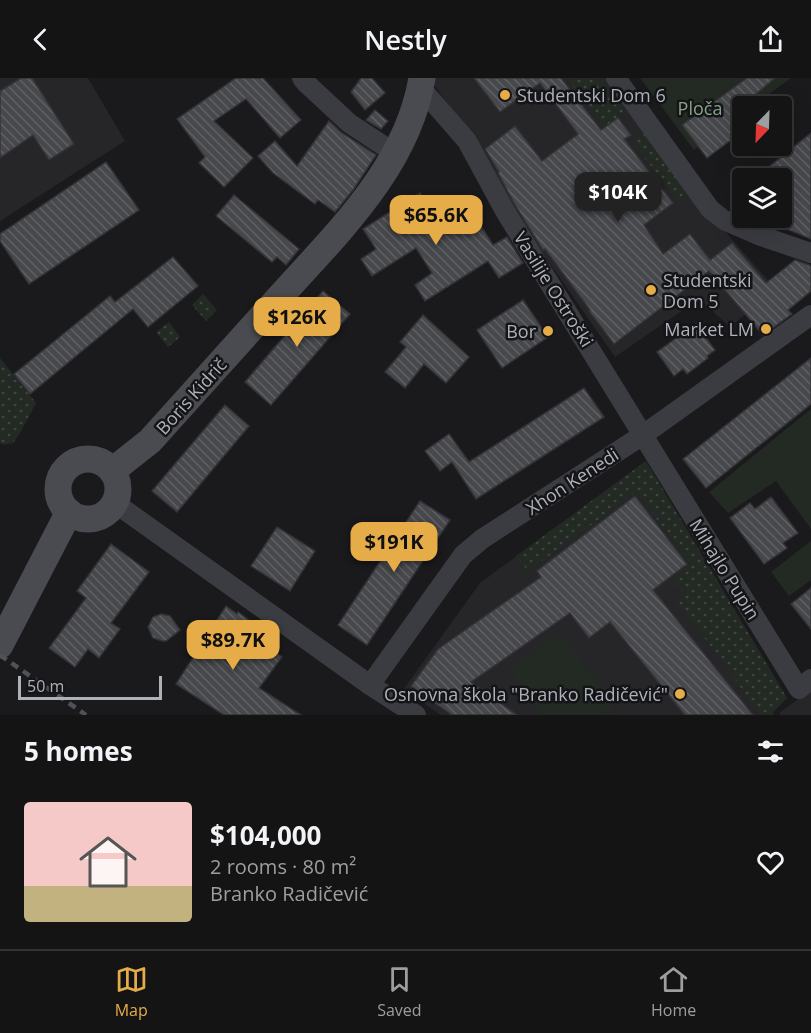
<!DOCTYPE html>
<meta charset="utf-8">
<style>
body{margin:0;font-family:"Open Sans",sans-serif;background:#1d1d1e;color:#f1f3f6;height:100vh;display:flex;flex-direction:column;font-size:22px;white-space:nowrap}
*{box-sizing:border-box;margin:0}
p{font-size:20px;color:#9d9ea0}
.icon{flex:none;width:33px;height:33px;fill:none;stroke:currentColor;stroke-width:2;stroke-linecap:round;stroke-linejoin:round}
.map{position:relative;height:637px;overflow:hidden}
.sheet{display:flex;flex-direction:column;background:#141415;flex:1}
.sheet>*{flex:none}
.needle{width:39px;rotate:203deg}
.tools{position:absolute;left:732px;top:18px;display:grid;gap:12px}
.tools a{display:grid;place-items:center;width:60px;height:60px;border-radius:6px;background:#141415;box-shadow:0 6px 24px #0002,0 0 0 2px #333334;font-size:30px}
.scale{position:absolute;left:18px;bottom:15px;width:144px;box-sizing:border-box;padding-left:6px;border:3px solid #adb2ba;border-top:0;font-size:16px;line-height:21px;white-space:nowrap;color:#adb2ba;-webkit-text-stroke:4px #151517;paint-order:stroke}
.price{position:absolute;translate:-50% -51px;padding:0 14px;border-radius:12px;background:#e6ac48;color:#111;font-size:20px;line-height:39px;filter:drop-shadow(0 2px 3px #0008)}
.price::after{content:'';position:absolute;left:50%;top:36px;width:18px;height:14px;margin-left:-9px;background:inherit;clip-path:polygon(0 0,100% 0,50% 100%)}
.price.current{background:#222;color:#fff}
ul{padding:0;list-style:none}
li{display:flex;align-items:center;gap:18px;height:150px;padding:0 24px}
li+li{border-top:2px solid #333334}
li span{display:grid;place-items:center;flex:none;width:168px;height:120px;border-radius:6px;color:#555}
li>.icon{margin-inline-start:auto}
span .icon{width:72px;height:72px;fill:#fffc;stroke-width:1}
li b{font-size:26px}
h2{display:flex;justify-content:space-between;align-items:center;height:72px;padding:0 24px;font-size:26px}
header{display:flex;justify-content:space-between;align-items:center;height:78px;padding:0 24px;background:#141415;font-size:27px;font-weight:600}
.menu{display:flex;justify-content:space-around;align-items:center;height:84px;border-top:2px solid #333334;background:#141415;font-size:16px;color:#9d9ea0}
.menu a{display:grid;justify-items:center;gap:3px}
.menu .current{color:#e6ac48}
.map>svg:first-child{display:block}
.built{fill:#262629}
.grass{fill:url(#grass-dots)}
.green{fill:#222a23}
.building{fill:url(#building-back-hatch);stroke:#343438;stroke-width:1.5}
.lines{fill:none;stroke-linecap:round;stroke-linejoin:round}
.street{stroke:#3b3c41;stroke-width:20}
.secondary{stroke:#494b50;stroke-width:27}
.rail{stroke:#505257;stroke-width:4.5;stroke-dasharray:8 6;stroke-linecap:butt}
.poi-dot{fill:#e6ac48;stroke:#151517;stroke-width:2}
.labels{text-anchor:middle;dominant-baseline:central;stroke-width:5;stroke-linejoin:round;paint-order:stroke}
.poi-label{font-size:18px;fill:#adb2ba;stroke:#151517;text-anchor:end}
.park-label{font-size:18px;fill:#86a487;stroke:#151517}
.street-label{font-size:18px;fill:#adb2ba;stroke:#151517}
</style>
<header><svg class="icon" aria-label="back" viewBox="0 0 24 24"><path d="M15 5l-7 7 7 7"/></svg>Nestly<svg class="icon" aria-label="share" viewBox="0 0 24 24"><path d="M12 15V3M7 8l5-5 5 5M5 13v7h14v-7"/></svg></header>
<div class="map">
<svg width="811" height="637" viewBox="0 0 811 637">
<defs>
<pattern id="grass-dots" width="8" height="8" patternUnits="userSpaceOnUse" patternTransform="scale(1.5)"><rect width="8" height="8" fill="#222a23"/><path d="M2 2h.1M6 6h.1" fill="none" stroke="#3f4641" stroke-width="1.8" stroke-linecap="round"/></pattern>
<pattern id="building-back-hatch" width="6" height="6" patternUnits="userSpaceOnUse" patternTransform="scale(1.5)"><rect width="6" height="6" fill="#47484c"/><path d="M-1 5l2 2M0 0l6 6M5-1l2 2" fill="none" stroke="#5f6064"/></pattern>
</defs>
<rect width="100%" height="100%" fill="#1a1a1c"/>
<g class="built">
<polygon points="0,0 88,0 125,63 0,143"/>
<polygon points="429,0 609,0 729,158 776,211 730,249 699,221 615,279 498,111 477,66"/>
<polygon points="646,383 787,620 773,634 774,637 441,637 403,612 480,505"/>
<polygon points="811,612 811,637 780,637 779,635"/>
</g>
<g class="grass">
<polygon points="567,0 599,0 625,34 604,50"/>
<polygon points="647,52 691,115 677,122 633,64"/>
<polygon points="203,216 217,232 206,243 192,227"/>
<polygon points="169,244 180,259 168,269 156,254"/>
<polygon points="0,280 36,325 20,355 13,365 3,367 0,365"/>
<polygon points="646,383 787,620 773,634 774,637 761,637 677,522 685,516 671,501 691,486 636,414 528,493 516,478"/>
</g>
<g class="green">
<polygon points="640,0 791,0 753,28 742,28 742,36 694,72"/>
<polygon points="811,331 811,451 776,403 728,435 709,414"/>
<polygon points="811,463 811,502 789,518 771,494"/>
<polygon points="562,554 614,630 604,637 541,637 509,590"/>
</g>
<g class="building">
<polygon points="21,0 32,0 74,66 49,82 33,57 0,80 0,13"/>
<polygon points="236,0 263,0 301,42 280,60 246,21 214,43 253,80 224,109 199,85 205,79 177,41"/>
<polygon points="361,0 372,0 385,15 365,32 351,14"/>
<polygon points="474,0 561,0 601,52 618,40 631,57 624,61 673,125 644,147 663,176 690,156 710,182 732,165 766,205 795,182 809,187 811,189 811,213 788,232 792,236 763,257 709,193 614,266 589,233 590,232 545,171 543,172 515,127 498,95 499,94 485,71 515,48 542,83 578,56 540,5 500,34"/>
<polygon points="747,0 775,0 742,28 742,78 731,62 707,80 682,47"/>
<polygon points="375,32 388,43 381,51 366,42"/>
<polygon points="329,43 342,55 376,77 353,112 335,134 318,122 315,126 273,95 258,78 275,63 297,88"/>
<polygon points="811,55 811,161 782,149 782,100 755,100"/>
<polygon points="106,84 139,132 29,206 0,163 0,156"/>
<polygon points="420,115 446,155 474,137 493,167 507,159 523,185 499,200 488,183 425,223 415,207 432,195 416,170 372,198 361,181 376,171 363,151"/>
<polygon points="234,117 299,171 286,187 277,179 272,184 216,138"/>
<polygon points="173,179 198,208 148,249 133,231 30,316 14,296 110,218 115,224"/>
<polygon points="323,213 350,236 271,327 245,304"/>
<polygon points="523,222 548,259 502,290 477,252"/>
<polygon points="423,237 469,279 446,305 424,286 405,310 385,294 406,269 400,264"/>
<polygon points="700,243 710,257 706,260 715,272 707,278 708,280 687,296 683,291 674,298 657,274"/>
<polygon points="811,280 811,326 706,410 683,381"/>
<polygon points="584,310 604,339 476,421 452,384 440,393 425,373 449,356 469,384"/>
<polygon points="225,327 249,348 177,434 152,413"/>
<polygon points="635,418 687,486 653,512 753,637 685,637 610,544 589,560 570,535 471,604 517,637 452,637 411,608 438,571 541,499 537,493"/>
<polygon points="771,419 798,455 783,465 787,470 764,486 730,440 750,425 755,431"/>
<polygon points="420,423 450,442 367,567 338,547"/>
<polygon points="277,449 315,473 290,513 251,488"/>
<polygon points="111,466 149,494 111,545 120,551 99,580 88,571 75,589 49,570 86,520 77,513"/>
<polygon points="811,510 811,551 791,526"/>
<polygon points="226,528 237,536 238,534 250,543 244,551 282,579 259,610 301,637 224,637 176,606"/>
<polygon points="161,536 170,538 180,552 166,563 162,563 153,560 148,549 153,539"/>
</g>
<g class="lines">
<g class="street">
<polyline points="302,0 307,6 349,45 396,76"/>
<polyline points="616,0 710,131 724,142 761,158 811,175"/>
<polyline points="420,9 467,63 505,133 799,611 811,601"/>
<polyline points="115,425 370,607 416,637"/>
<polyline points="370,607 463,477 482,461 643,357 811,237"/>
</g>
<g class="secondary">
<circle cx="88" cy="411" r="30"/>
<path d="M112,393L150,363C192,316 234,270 276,223C334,158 407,91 422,0"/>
<polyline points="0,567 69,434"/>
</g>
<polyline class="rail" points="0,577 86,637"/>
</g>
<g class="poi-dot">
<circle cx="505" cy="17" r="6"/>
<circle cx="651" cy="212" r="6"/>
<circle cx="766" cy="251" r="6"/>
<circle cx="548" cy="253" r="6"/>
<circle cx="680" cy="616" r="6"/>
</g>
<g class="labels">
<g class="poi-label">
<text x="517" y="17" text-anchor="start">Studentski Dom 6</text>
<text x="663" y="202" text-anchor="start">Studentski<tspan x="663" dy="21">Dom 5</tspan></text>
<text x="754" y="251">Market LM</text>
<text x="536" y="253">Bor</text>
<text x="668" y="616">Osnovna škola "Branko Radičević"</text>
</g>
<g class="park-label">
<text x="700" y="30">Ploča</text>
</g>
<g class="street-label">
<text transform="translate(554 211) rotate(58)">Vasilije Ostroški</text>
<text transform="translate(191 318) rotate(-48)">Boris Kidrič</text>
<text transform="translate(572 403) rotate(-33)">Xhon Kenedi</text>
<text transform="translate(725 491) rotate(58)">Mihajlo Pupin</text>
</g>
</g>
</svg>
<div class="tools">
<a><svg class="needle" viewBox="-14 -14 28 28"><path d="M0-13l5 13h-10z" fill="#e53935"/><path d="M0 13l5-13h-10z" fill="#9d9ea0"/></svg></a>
<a><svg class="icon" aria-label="layers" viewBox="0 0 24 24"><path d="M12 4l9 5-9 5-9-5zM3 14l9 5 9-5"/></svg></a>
</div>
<div class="scale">50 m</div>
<b class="price current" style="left:618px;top:145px">$104K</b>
<b class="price" style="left:436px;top:168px">$65.6K</b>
<b class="price" style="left:297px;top:270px">$126K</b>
<b class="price" style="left:394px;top:495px">$191K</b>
<b class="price" style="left:233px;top:593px">$89.7K</b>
</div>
<section class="sheet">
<h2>5 homes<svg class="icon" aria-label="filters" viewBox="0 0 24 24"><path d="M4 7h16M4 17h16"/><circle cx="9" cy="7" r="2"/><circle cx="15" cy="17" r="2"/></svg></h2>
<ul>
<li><span style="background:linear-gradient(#f6c9c9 70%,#c2b280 0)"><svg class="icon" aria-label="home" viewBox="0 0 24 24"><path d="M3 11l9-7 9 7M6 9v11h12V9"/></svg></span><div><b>$104,000</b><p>2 rooms · 80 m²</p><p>Branko Radičević</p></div><svg class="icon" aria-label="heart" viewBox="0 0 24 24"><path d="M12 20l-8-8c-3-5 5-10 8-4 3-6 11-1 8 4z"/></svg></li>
</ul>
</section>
<nav class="menu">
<a class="current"><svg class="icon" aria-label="map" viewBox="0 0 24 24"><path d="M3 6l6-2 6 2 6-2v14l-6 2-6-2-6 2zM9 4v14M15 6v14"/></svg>Map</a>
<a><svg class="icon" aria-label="saved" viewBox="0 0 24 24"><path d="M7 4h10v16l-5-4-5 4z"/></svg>Saved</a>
<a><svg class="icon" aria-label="home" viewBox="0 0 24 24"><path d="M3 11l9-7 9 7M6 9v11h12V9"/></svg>Home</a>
</nav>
